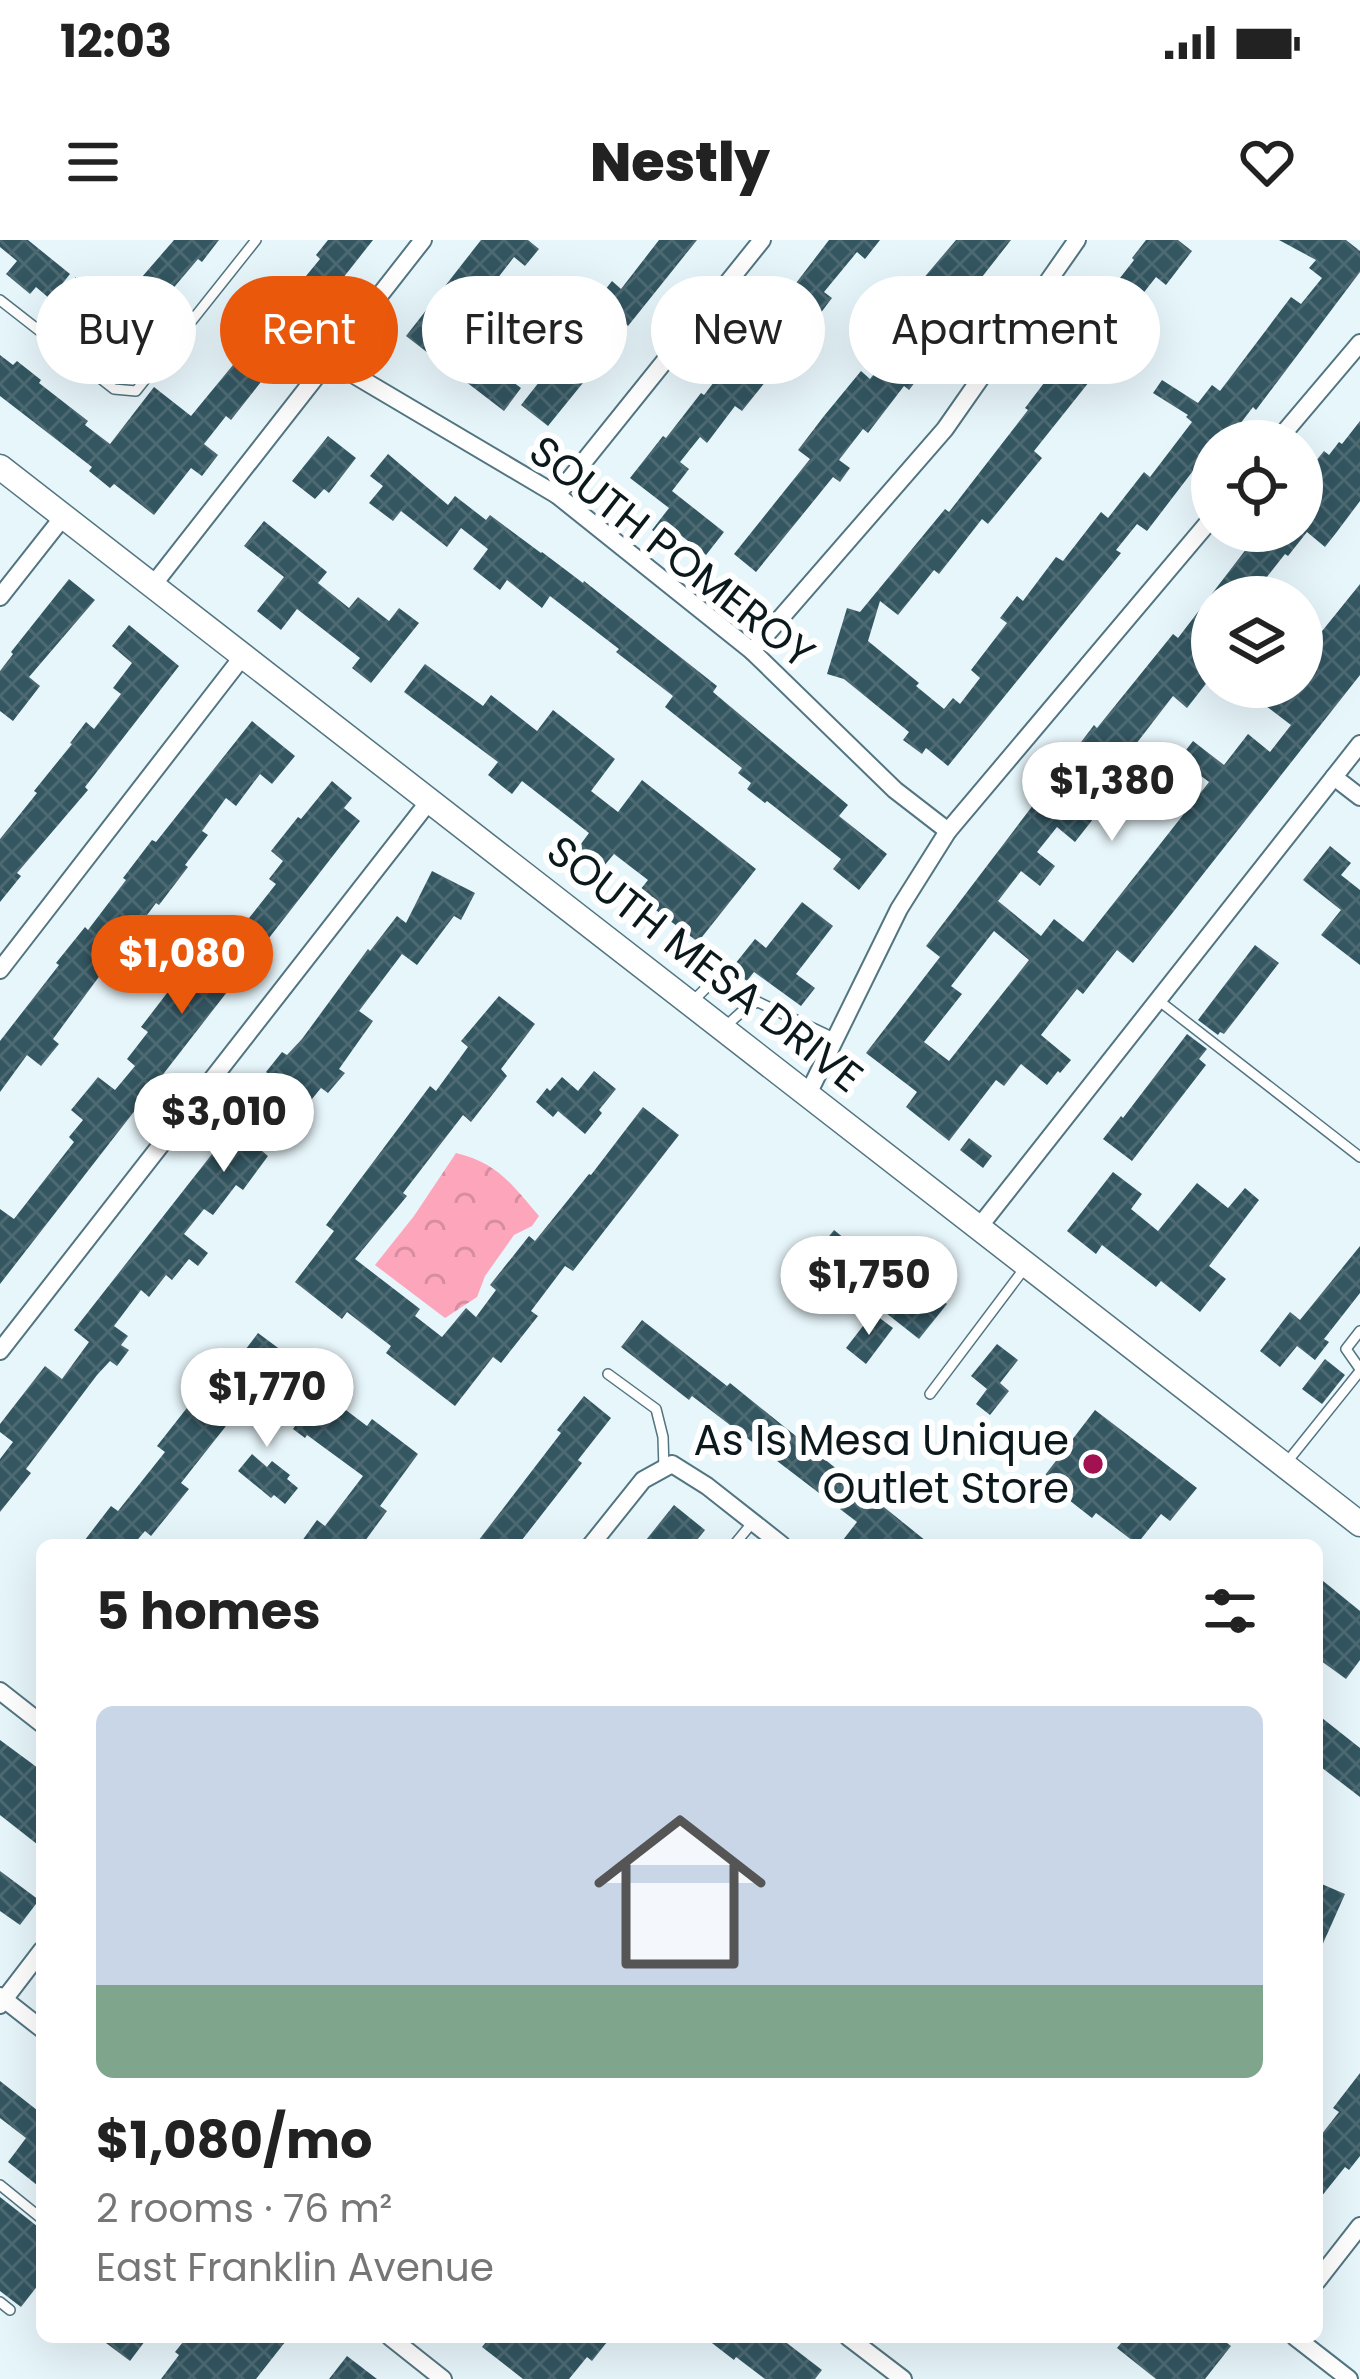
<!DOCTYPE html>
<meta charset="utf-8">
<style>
body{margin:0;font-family:Poppins,sans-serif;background:#f6f6f6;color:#222;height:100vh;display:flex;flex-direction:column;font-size:45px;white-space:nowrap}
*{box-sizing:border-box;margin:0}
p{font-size:39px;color:#767676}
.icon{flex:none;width:66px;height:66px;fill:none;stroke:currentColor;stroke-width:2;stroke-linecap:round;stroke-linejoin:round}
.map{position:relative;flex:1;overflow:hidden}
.panel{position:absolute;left:36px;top:1299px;width:1287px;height:804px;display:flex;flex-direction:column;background:#fff;border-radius:18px;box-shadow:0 12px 48px #0002}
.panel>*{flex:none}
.banner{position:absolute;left:36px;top:36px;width:1290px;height:108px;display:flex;gap:24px}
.fabs{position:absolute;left:1191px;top:180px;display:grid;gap:24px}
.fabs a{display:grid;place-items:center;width:132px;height:132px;border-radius:50%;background:#fff;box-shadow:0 12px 48px #0002;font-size:60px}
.price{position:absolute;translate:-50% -102px;padding:0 27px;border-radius:42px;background:#fff;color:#222;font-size:39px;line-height:78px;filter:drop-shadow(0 3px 6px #0008)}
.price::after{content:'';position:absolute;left:50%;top:72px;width:36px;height:27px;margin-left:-18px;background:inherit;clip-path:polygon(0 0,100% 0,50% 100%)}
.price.on{background:#ea580c;color:#fff}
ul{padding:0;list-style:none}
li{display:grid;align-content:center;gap:24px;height:636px;padding:0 60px}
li+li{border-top:3px solid #e0e0e0}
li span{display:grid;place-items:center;height:372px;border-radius:18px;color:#555}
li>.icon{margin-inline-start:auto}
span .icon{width:216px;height:216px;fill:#fffc;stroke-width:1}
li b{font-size:51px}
h2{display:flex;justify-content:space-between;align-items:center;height:144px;padding:0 60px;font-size:51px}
.pill{padding:0 42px;border-radius:54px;background:#fff;box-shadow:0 12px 48px #0002;font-size:42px;line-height:108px}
.pill.on{background:#ea580c;color:#fff}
.status{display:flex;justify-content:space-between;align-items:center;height:84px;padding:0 60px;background:#fff;direction:ltr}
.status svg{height:33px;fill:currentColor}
header{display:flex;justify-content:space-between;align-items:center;height:156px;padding:0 60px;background:#fff;font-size:54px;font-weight:800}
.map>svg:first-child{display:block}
.park{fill:url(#park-crowns)}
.building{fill:url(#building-cross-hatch);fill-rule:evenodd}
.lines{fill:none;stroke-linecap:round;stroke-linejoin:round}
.lane-casing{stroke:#527581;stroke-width:12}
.street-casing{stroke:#527581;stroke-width:20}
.secondary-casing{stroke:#527581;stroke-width:27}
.lane{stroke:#fff;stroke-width:9}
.street{stroke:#fff;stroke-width:16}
.secondary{stroke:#fff;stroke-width:24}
.poi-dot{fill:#a41150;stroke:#fff;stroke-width:4.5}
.labels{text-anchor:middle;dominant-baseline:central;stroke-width:12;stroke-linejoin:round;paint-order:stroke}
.street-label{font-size:42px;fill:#0b191d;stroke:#fff}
.poi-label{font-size:42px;fill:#0b191d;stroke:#fff;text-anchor:end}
</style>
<div class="status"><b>12:03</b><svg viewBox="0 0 49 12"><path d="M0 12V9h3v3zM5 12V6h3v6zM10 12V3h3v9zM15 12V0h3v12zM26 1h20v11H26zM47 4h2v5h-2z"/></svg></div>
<header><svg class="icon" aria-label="menu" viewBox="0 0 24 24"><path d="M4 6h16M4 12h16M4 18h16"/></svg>Nestly<svg class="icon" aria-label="heart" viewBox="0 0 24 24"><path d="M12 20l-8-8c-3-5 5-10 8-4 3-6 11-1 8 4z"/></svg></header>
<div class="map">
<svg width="1360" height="2139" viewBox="0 0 1360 2139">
<defs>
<pattern id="park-crowns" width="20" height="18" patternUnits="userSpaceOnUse" patternTransform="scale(3)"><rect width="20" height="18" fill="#fca5bb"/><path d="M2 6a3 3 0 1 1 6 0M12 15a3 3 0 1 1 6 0" fill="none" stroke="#d78da0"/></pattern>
<pattern id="building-cross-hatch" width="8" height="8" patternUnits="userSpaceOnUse" patternTransform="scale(3)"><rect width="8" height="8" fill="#335661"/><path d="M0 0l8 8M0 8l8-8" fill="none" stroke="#4d6a73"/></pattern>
</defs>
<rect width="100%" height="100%" fill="#e7f6fb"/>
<path class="park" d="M456,913C498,923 512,945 539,976L532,986L514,995L485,1036L477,1057L445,1078L375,1025L414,976Z"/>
<g class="building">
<polygon points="0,0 28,0 70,34 50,59 36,47 30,54 6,34 17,21 0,7"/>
<polygon points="174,0 219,0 202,22 198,19 159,65 135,45"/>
<polygon points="328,0 373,0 231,180 226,176 204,204 218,215 202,236 191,228 154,275 114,244 110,248 89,231 92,227 0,156 0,115 13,125 17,121 41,140 39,143 88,181 85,185 110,204 154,147 191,176 320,19 316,15"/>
<polygon points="481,0 528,0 539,9 525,26 514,17 490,48 483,43 452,81 459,86 447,102 440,97 428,113 406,96"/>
<polygon points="659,0 697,0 628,86 626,84 595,128 548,186 521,165 566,108 552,98 569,74 580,82 612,41 621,49"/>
<polygon points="829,0 880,0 865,19 857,12 824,52 832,58 798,103 801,105 782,130 778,126 742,171 735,166 707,203 700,197 680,222 689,229 672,251 724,292 706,315 674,290 665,301 652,290 669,268 630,238 663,196 666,198 701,153 704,155 740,108 744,111"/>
<polygon points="956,0 1011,0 982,37 987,41 976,55 973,53 933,104 940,110 909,150 904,146 868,193 863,189 839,220 850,228 840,242 833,237 756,332 734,314 810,219 798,210 824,176 861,131 870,139 916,80 899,67"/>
<polygon points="1146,0 1178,0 1192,11 1166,45 1156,37 1134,65 1144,73 1034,211 1042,218 988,284 982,279 939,334 934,330 898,375 880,361 868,401 919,443 916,446 944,469 953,458 960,464 980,438 971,430 1007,383 1000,378 1017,356 1023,361 1056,317 1063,321 1101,272 1108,278 1144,232 1150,237 1192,182 1186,177 1188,175 1153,153 1162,140 1198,163 1212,145 1220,151 1291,57 1301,64 1322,38 1309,28 1316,20 1279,0 1346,0 1360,11 1360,32 1256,170 1253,167 1227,201 1212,201 1212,206 1147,291 1137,284 1116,310 1121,313 948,526 926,508 922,514 903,500 909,492 844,439 827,434 847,368 860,372 945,269 949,272 1028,170 1025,168 1098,72 1095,70 1134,20 1132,18"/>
<polygon points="75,37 86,47 124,42 129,85 81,90"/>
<polygon points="119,103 139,119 124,138 104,122"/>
<polygon points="480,113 497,126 494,128 521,148 504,171 461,138"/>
<path d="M1360,181V261L1336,293L1325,307L1307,292L1288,316L1285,314L1251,357H1212V436L1187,468L1173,456L1129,513L1131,515L1115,536L1123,541L1075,602L1057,587L1037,612L1055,626L1040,646L1021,631L998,661L1041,696L1054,679L1083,702L1209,542L1179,519L1193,501L1224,525L1248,494L1270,512L1291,485L1262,463L1274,447H1302V416L1360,344V435L1133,723L1117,710L1083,754L1077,749L1041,795L1071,820L1060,833L1058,831L1047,845L1021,824L1004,846L996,840L949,901L906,867L917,852L866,813L940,717L926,706L1094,485L1097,488L1173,394L1178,398L1260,291H1305L1302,288V238L1324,211L1329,215L1339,202L1342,204ZM994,691L1029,720L949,821L924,802L962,754L951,746Z"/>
<polygon points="328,196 356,218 329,253 324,249 315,259 292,241"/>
<polygon points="388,214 448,265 455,256 486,280 490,275 541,313 542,312 583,343 584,341 717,446 713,452 848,565 839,576 887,614 859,650 833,629 841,619 767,561 765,563 747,549 751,543 738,533 742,528 665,467 673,456 616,412 619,409 550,356 542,368 507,340 500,350 473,329 488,309 461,288 447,307 401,271 393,281 369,263 383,246 370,236"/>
<polygon points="264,281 327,332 318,343 349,368 358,357 389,381 399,368 419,383 371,443 352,428 360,418 297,369 281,390 257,371 284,337 244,306"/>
<polygon points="69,339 95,360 29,437 40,446 13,481 0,471 0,431 13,414 11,412"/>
<polygon points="129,385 179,426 85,547 88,550 17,633 21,636 0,662 0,599 37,553 34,551 72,504 70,503 86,482 94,489 121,454 113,448 132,423 112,406"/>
<polygon points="425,424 483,466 491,455 537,491 553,470 615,519 591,551 618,572 642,540 756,629 698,702 636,655 648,640 614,614 603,627 578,608 589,593 522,541 512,554 488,535 498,522 404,452"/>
<polygon points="252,481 295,516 272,544 260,534 236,566 226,558 202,591 208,595 185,625 188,627 159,665 156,663 118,714 121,716 105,737 101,734 53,799 59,804 41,826 27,815 0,852 0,801 59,725 56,723 85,687 88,690 126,640 123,638 152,600 156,602"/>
<polygon points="332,541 352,558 344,568 360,581 0,1044 0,969 14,979 74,902 69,897 83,880 71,870 98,837 115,850 135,826 127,819 148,792 141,787 174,744 168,739 182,720 189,726 201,710 215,721 276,644 269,639 283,621 271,611 298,577 301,579"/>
<polygon points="1330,606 1351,623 1341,635 1360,650 1360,725 1321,695 1341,670 1303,640"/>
<polygon points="432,631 475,653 461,680 454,676 417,725 402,714 359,771 373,781 339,829 345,833 328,853 321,848 307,865 299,859 261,910 268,916 243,950 236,945 213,975 204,969 184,994 208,1013 198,1026 189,1019 172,1040 166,1035 149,1057 141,1050 114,1086 128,1096 121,1105 129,1110 117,1126 110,1121 97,1135 26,1229 31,1233 0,1272 0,1219 13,1202 0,1192 0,1184 45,1126 62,1139 89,1102 74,1090 223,900 270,835 266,832 282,812 287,815 302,799 368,709 370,711 397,676 406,683"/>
<polygon points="802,662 833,686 796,734 815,748 801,766 754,732 747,741 731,729 755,699 766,708"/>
<polygon points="1255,705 1279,723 1224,794 1220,792 1218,795 1198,780"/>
<polygon points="499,756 535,784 501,829 507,836 471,882 463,875 403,953 407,956 355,1019 420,1069 415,1076 442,1097 466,1068 476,1077 496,1050 490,1045 529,996 535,1001 589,934 591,935 643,867 679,895 573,1031 565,1026 531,1071 538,1076 501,1123 493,1117 455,1166 386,1113 391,1106 347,1072 342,1079 295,1042 334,991 326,985 430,846 436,851 468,807 461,801"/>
<polygon points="1187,794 1207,809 1199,819 1206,825 1132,921 1103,899 1121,876 1123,878"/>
<polygon points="594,831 616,849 599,870 602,873 585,894 558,871 553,877 536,862 547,848 550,851 562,837 578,851"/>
<polygon points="969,898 992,916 983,928 960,910"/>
<polygon points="1113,932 1142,954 1131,969 1158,991 1197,943 1228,968 1245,948 1259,960 1209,1026 1226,1039 1200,1072 1161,1041 1156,1047 1102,1005 1096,1014 1067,991"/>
<polygon points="834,990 856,1008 836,1033 839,1035 823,1056 797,1036"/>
<polygon points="1360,1006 1360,1053 1324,1099 1329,1102 1315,1120 1297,1106 1280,1127 1260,1111 1290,1072 1300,1080"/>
<polygon points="914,1039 947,1064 919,1099 886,1073"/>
<polygon points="873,1073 893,1088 866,1124 846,1108"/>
<polygon points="642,1080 727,1146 730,1143 931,1305 839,1305 857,1282 692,1156 689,1160 621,1107"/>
<polygon points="258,1093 328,1145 322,1152 367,1186 372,1179 418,1214 380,1266 387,1271 362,1305 299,1305 317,1280 325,1286 363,1236 307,1195 305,1198 293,1189 299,1180 256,1148 181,1243 189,1249 151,1296 145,1291 133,1305 81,1305 111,1266 118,1271 165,1212 157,1206 212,1136 220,1143"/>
<polygon points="997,1104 1018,1120 1000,1143 1009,1151 990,1175 976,1164 987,1149 971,1136"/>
<polygon points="1325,1119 1345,1135 1322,1164 1302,1149"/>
<polygon points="584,1156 611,1178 578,1220 582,1223 518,1305 475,1305 561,1193 557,1190"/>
<polygon points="1095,1170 1197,1248 1170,1281 1161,1274 1137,1304 1096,1273 1092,1278 1042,1239"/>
<polygon points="252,1214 267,1227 272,1221 290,1235 287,1239 298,1248 285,1264 274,1255 271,1258 238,1231"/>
<polygon points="674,1265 705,1290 693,1305 642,1305"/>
<polygon points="1317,1336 1360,1371 1360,1420 1346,1439 1317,1418"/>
<polygon points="1317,1474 1360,1508 1360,1557 1317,1524"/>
<polygon points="0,1500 42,1531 42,1608 0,1575"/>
<polygon points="0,1631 39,1660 20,1685 0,1671"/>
<polygon points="1317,1642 1345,1654 1317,1717"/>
<polygon points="1360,1833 1360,1916 1349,1930 1345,1927 1317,1962 1317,1900 1339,1872 1333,1868"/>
<polygon points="0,1841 42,1874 42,1949 8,1922 26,1898 0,1878"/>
<polygon points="0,1957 42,1990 42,2040 21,2067 0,2051"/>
<polygon points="98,2097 148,2097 130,2121"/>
<polygon points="187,2097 289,2097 256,2139 161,2139 179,2115 175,2112"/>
<polygon points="490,2097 611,2097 592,2121 587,2117 569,2139 523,2139 482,2107"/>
<polygon points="704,2097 779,2097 822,2130 815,2139 765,2139 736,2117 734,2120"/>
<polygon points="1126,2097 1219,2097 1231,2106 1205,2139 1156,2139 1117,2108"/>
<polygon points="347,2116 377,2139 329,2139"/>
</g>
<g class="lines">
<g class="lane-casing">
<g id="lane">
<polyline points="0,60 114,149 136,151 256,0"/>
<polyline points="1158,760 1360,917"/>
<polyline points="692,762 711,743 719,740 739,750 755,763"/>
<polyline points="726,786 749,765 758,762 836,799"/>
<polyline points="1360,1091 1346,1109 1360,1129"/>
<polyline points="608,1134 656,1169 663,1197 664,1229"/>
<polyline points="930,1154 1024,1029"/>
<polyline points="1287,1222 1360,1131"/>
<polyline points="734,1305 753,1282"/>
<polyline points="0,1945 42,1979"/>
<polyline points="0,2062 10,2070"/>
</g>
</g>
<g class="street-casing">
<g id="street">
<polyline points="329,120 557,255 752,411 895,550 948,591"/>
<polyline points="1277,201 1360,103"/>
<polyline points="557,255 762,0"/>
<polyline points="153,345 423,0"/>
<polyline points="0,357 63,277"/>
<polyline points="752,411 945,189 1077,0"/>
<polyline points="1334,537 1360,557"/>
<polyline points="0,730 243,416"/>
<polyline points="808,854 899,669 948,591 1212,278"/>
<polyline points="979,987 1360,504"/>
<polyline points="0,1111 430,560"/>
<polyline points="591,1305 643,1240 672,1224 707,1246 782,1305"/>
<polyline points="0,1451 42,1484"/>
<polyline points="0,1756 42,1789"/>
<polyline points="0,1765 42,1710"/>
<polyline points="1317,2041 1360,1986"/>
<polyline points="390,2097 443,2139"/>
<polyline points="848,2097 903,2139"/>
<polyline points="1295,2097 1349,2139"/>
</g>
</g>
<g class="secondary-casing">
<polyline id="secondary" points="0,227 1360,1284"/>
</g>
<use href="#lane" class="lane"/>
<use href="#street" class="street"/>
<use href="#secondary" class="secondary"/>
</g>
<circle class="poi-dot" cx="1093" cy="1224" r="12"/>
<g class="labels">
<g class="street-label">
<text transform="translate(672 312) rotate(38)">SOUTH POMEROY</text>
<text transform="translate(705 724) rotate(38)">SOUTH MESA DRIVE</text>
</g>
<g class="poi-label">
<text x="1069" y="1200">As Is Mesa Unique<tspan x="1069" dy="48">Outlet Store</tspan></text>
</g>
</g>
</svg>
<div class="fabs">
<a><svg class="icon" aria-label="locate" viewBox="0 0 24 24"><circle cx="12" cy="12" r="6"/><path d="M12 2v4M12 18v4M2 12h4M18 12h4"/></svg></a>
<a><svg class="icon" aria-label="layers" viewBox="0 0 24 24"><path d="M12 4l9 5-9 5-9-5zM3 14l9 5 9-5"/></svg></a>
</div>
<b class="price" style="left:1112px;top:604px">$1,380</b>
<b class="price on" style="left:182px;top:777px">$1,080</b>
<b class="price" style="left:224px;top:935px">$3,010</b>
<b class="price" style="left:869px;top:1098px">$1,750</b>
<b class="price" style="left:267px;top:1210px">$1,770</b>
<div class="banner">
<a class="pill">Buy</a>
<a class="pill on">Rent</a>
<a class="pill">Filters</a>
<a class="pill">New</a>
<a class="pill">Apartment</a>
</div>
<section class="panel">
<h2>5 homes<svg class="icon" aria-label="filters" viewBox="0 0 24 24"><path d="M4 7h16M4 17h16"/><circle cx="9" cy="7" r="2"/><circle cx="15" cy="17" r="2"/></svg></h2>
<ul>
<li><span style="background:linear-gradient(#c9d6e8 75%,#7fa58c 0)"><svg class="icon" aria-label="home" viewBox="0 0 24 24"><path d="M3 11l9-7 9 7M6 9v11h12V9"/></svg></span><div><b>$1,080/mo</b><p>2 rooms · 76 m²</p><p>East Franklin Avenue</p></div></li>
</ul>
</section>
</div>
